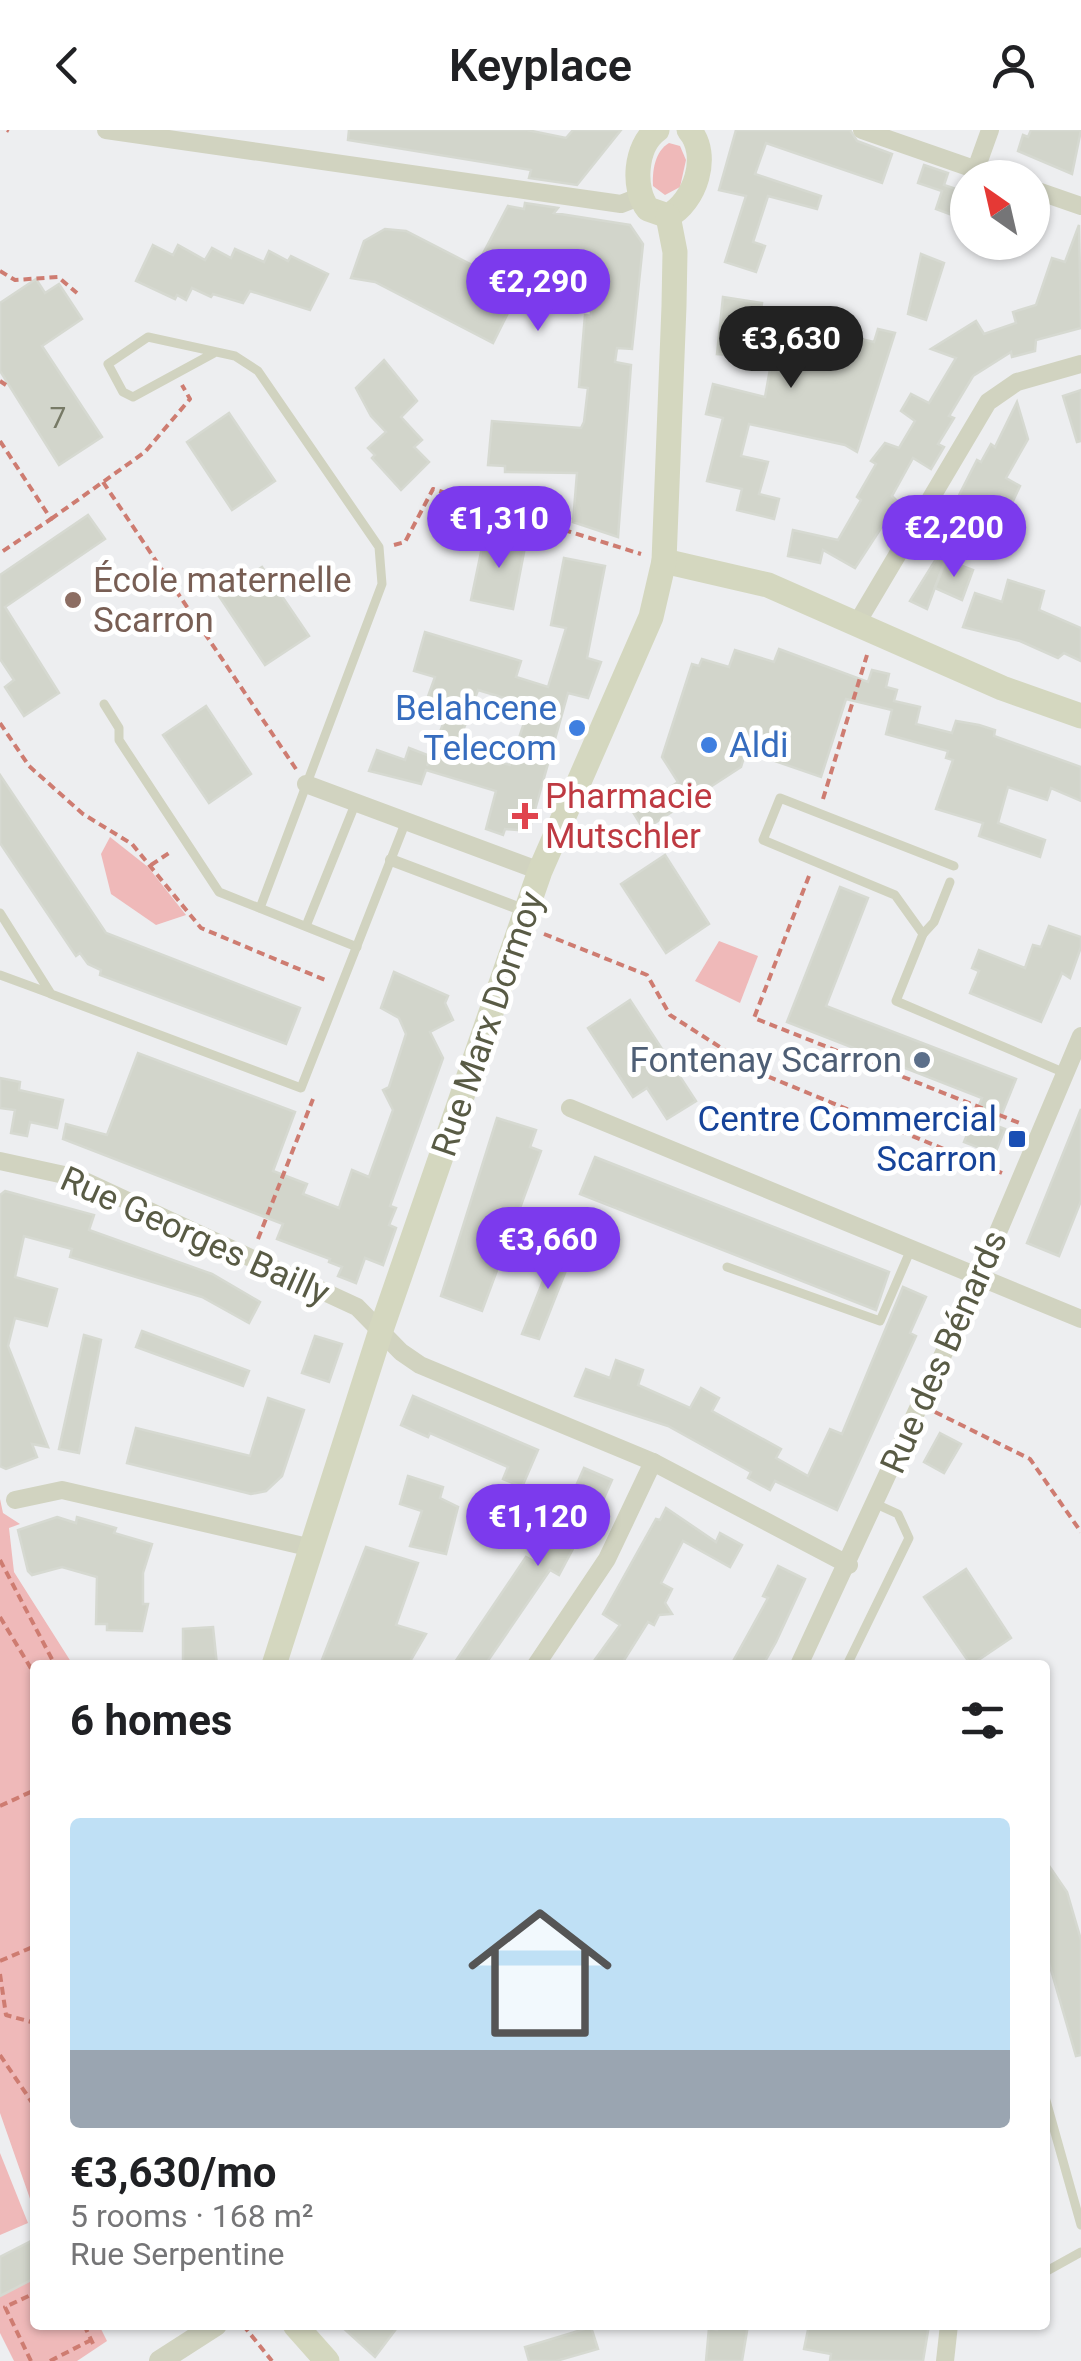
<!DOCTYPE html>
<meta charset="utf-8">
<style>
body{margin:0;font-family:Roboto,sans-serif;background:#f6f6f6;color:#202124;height:100vh;display:flex;flex-direction:column;font-size:38px;white-space:nowrap}
*{box-sizing:border-box;margin:0}
p{font-size:32px;color:#757577}
.icon{flex:none;width:55px;height:55px;fill:none;stroke:currentColor;stroke-width:2;stroke-linecap:round;stroke-linejoin:round}
.map{position:relative;flex:1;overflow:hidden}
.drawer{position:absolute;left:30px;top:1530px;width:1020px;height:670px;display:flex;flex-direction:column;background:#fff;border-radius:10px;box-shadow:0 2px 8px #0004}
.drawer>*{flex:none}
.needle{width:65px;rotate:326deg}
.controls{position:absolute;left:950px;top:30px;display:grid;gap:20px}
.controls a{display:grid;place-items:center;width:100px;height:100px;border-radius:50%;background:#fff;box-shadow:0 2px 8px #0004;font-size:50px}
.price{position:absolute;translate:-50% -85px;padding:0 22px;border-radius:35px;background:#7c3aed;color:#fff;font-size:32px;line-height:65px;filter:drop-shadow(0 2px 5px #0008)}
.price::after{content:'';position:absolute;left:50%;top:60px;width:30px;height:22px;margin-left:-15px;background:inherit;clip-path:polygon(0 0,100% 0,50% 100%)}
.price.active{background:#222;color:#fff}
ul{padding:0;list-style:none}
li{display:grid;align-content:center;gap:20px;height:530px;padding:0 40px}
li span{display:grid;place-items:center;height:310px;border-radius:10px;color:#555}
li>.icon{margin-inline-start:auto}
span .icon{width:180px;height:180px;fill:#fffc;stroke-width:1}
li b{font-size:42px}
h2{display:flex;justify-content:space-between;align-items:center;height:120px;padding:0 40px;font-size:42px}
header{display:flex;justify-content:space-between;align-items:center;height:130px;padding:0 40px;background:#fff;font-size:45px;font-weight:600}
.map>svg:first-child{display:block}
.green{fill:#efb9b9}
.building{fill:#d2d5cb;stroke:#d6d9d1;stroke-width:2.5;fill-rule:evenodd}
.lines{fill:none;stroke-linecap:round;stroke-linejoin:round}
.path{stroke:#ce7c71;stroke-width:4;stroke-dasharray:8 5;stroke-linecap:butt}
.service{stroke:#d1d3c0;stroke-width:9}
.pedestrian{stroke:#d1d3c0;stroke-width:12}
.minor{stroke:#d1d3c0;stroke-width:18}
.tertiary{stroke:#d1d3c0;stroke-width:22}
.secondary{stroke:#d4d7bf;stroke-width:25}
.education-dot{fill:#8d6e63;stroke:#fff;stroke-width:4}
.shop-dot{fill:#3f7fe0;stroke:#fff;stroke-width:4}
.health-dot{fill:#e0444e;stroke:#fff;stroke-width:4}
.service-dot{fill:#5c6f8a;stroke:#fff;stroke-width:4}
.transit-dot{fill:#1a4fb4;stroke:#fff;stroke-width:4}
.labels{text-anchor:middle;dominant-baseline:central;stroke-width:10;stroke-linejoin:round;paint-order:stroke}
.number-label{font-size:30px;fill:#777a66}
.education-label{font-size:35px;fill:#785e54;stroke:#fff;text-anchor:start}
.shop-label{font-size:35px;fill:#366cbe;stroke:#fff;text-anchor:end}
.health-label{font-size:35px;fill:#be3a42;stroke:#fff;text-anchor:start}
.street-label{font-size:35px;fill:#595b45;stroke:#fff}
.service-label{font-size:35px;fill:#4e5e75;stroke:#fff;text-anchor:end}
.transit-label{font-size:35px;fill:#164399;stroke:#fff;text-anchor:end}
</style>
<header><svg class="icon" aria-label="back" viewBox="0 0 24 24"><path d="M15 5l-7 7 7 7"/></svg>Keyplace<svg class="icon" aria-label="person" viewBox="0 0 24 24"><circle cx="12" cy="8" r="4"/><path d="M4 21q1-7 8-7t8 7"/></svg></header>
<div class="map">
<svg width="1081" height="2231" viewBox="0 0 1081 2231">
<rect width="100%" height="100%" fill="#edeef0"/>
<g class="green">
<path d="M669,13L680,16L686,30L680,57L665,65L653,56C652,41 655,21 669,13Z"/>
<polygon points="110,707 148,737 186,785 156,795 111,764 101,724"/>
<polygon points="719,811 758,826 740,873 695,851"/>
<polygon points="0,1369 3,1383 20,1394 9,1398 14,1442 73,1535 35,1535 35,2083 0,1983"/>
<polygon points="0,2023 28,2093 0,2105"/>
<polygon points="35,2148 35,2195 99,2195 107,2211 77,2231 14,2231 0,2203 0,2166"/>
</g>
<g class="building">
<polygon points="349,0 527,0 566,8 573,0 621,0 577,55 529,48 531,40 348,10"/>
<polygon points="736,0 850,0 857,11 892,24 882,53 766,13 755,44 821,66 817,79 768,66 753,112 765,116 756,142 725,132 746,66 719,60"/>
<polygon points="1031,0 1081,0 1072,44 1018,21 1023,5 1028,7"/>
<polygon points="924,35 948,43 944,55 968,63 968,91 936,79 942,61 918,53"/>
<polygon points="525,73 558,78 554,83 630,95 643,114 632,219 617,218 615,232 631,235 618,407 573,392 577,343 505,342 505,336 488,335 492,291 581,298 584,292 588,258 579,257 585,185 591,186 591,144 555,126 546,142 532,135 493,213 375,152 351,148 364,111 385,99 406,101 476,137 508,76 524,79"/>
<polygon points="1079,95 1081,198 1036,210 1035,221 1012,227 1011,222 973,246 949,286 954,288 938,314 944,317 931,339 913,328 892,366 898,372 855,438 823,420 820,433 788,426 793,400 838,410 861,370 857,367 876,334 871,331 885,313 899,318 915,291 901,281 911,264 929,273 956,228 931,219 976,191 984,204 1016,193 1013,182 1036,175 1052,128 1065,132"/>
<polygon points="153,115 173,125 178,115 205,130 212,118 231,128 235,119 264,132 269,121 288,131 291,126 328,144 310,180 250,161 243,173 213,164 211,167 192,158 186,170 177,165 175,169 136,151"/>
<polygon points="921,124 944,133 926,190 908,184"/>
<polygon points="36,149 45,163 59,154 82,189 42,216 102,307 59,335 0,241 0,173"/>
<polygon points="723,167 762,173 760,186 779,190 795,193 798,182 828,189 826,201 874,212 878,199 895,203 857,322 845,315 749,294 741,326 768,332 759,364 779,369 774,389 737,380 742,359 707,351 723,288 706,284 713,254 765,267 772,228 717,224"/>
<polygon points="384,230 417,271 401,287 422,310 414,317 429,332 401,360 372,328 375,325 368,318 386,302 371,286 356,258"/>
<polygon points="1081,260 1081,311 1077,312 1063,266"/>
<polygon points="1017,272 1028,309 1006,348 1020,356 1006,386 993,378 988,386 978,380 973,389 953,377 977,330 981,332 991,314 995,317"/>
<polygon points="229,283 275,351 232,380 187,312"/>
<polygon points="88,385 105,409 5,477 59,563 24,586 5,557 14,550 0,529 0,445"/>
<polygon points="485,403 526,412 513,479 471,470"/>
<polygon points="941,421 947,425 927,479 910,471"/>
<path d="M564,428L605,436L587,528L601,532L588,568L568,563L529,701L505,699L503,705L486,699L496,661L426,640L421,654L369,641L377,620L405,630L409,618L430,626L427,636L443,594L421,586L435,547L414,541L425,502L521,531L516,547L548,557L566,498L551,495ZM478,560L518,572L514,583L526,587L510,635L456,620Z"/>
<polygon points="946,430 973,440 962,470 935,458"/>
<polygon points="262,437 309,506 265,535 219,466"/>
<polygon points="1008,450 1044,461 1039,480 1081,498 1081,531 1064,523 1058,528 1020,511 963,497 975,463 1002,472"/>
<polygon points="779,519 868,552 872,540 889,544 886,557 897,560 894,571 920,577 916,594 952,603 956,591 979,595 995,600 994,606 1081,637 1081,671 1051,658 1047,670 1008,657 998,693 1045,710 1040,727 979,706 983,693 936,679 953,630 946,628 948,621 886,604 892,580 846,569 821,647 746,621 741,637 644,700 633,682 678,652 662,627 692,534 699,536 702,529 729,537 735,520 774,532"/>
<polygon points="206,576 251,644 209,673 163,605"/>
<polygon points="0,645 106,803 300,878 286,914 100,845 101,840 88,834 80,823 76,826 0,713"/>
<polygon points="665,725 709,794 666,823 621,754"/>
<polygon points="840,757 868,768 826,876 1016,949 997,996 1005,999 995,1024 964,1012 982,968 787,892"/>
<polygon points="1049,796 1081,807 1081,817 1070,848 1062,843 1041,892 970,863 979,841 972,838 979,820 1025,838 1033,815 1041,817"/>
<polygon points="394,842 448,866 445,873 453,890 430,902 443,928 390,1076 396,1078 389,1095 396,1098 383,1135 365,1128 356,1153 338,1146 342,1137 329,1132 330,1129 277,1109 283,1094 63,1009 66,994 107,1005 138,923 295,982 273,1041 307,1054 303,1064 339,1078 352,1040 369,1047 393,980 383,960 389,957 406,904 399,888 381,878"/>
<polygon points="630,870 696,971 667,989 647,958 633,967 588,898"/>
<polygon points="0,948 20,952 19,960 63,970 57,998 30,992 27,1006 11,1003 15,980 0,978"/>
<polygon points="1081,979 1081,1071 1059,1126 1027,1113"/>
<polygon points="497,988 536,1000 530,1017 541,1021 482,1181 441,1166"/>
<polygon points="595,1027 889,1142 876,1180 580,1064"/>
<polygon points="5,1061 94,1085 89,1100 212,1144 260,1172 249,1193 202,1167 70,1127 72,1119 24,1106 15,1147 57,1159 47,1196 15,1188 8,1216 48,1317 32,1314 37,1327 6,1339 0,1336 0,1065"/>
<polygon points="558,1113 574,1120 539,1209 522,1204"/>
<polygon points="903,1157 926,1167 910,1203 916,1206 837,1380 775,1351 770,1360 748,1348 751,1342 668,1296 575,1266 586,1239 610,1248 616,1230 643,1240 638,1255 690,1278 701,1258 719,1268 712,1281 781,1319 776,1328 808,1346 830,1299 842,1304"/>
<polygon points="142,1201 249,1241 243,1256 136,1217"/>
<polygon points="84,1205 101,1210 79,1323 59,1319"/>
<polygon points="315,1206 342,1214 329,1252 302,1243"/>
<polygon points="413,1266 538,1320 522,1357 503,1349 508,1337 430,1303 428,1307 401,1295"/>
<polygon points="268,1268 304,1280 282,1346 266,1361 251,1364 127,1333 136,1298 250,1326"/>
<polygon points="940,1303 961,1314 944,1343 924,1332"/>
<polygon points="584,1338 612,1350 589,1402 583,1400 559,1445 550,1440 485,1535 453,1535 526,1427 535,1432 561,1390"/>
<polygon points="408,1346 443,1357 440,1368 458,1377 446,1424 410,1416 422,1381 400,1374"/>
<polygon points="666,1378 716,1412 720,1403 742,1415 730,1437 683,1411 661,1453 672,1459 665,1473 672,1484 659,1485 654,1495 648,1492 621,1535 591,1535 620,1495 603,1484 656,1389 660,1390"/>
<polygon points="57,1387 76,1393 77,1387 116,1398 114,1403 152,1414 143,1443 143,1474 148,1474 142,1501 107,1500 107,1494 96,1494 97,1447 62,1437 32,1445 28,1441 18,1400"/>
<polygon points="366,1417 418,1433 396,1495 426,1504 408,1535 320,1535"/>
<polygon points="778,1436 805,1449 776,1512 763,1535 731,1535 768,1468 763,1466"/>
<polygon points="966,1439 1011,1508 971,1535 924,1467"/>
<polygon points="213,1497 217,1535 183,1535 183,1499"/>
<polygon points="1045,1730 1067,1762 1081,1810 1081,1925 1076,1926 1045,1819"/>
<polygon points="35,2109 35,2148 0,2166 0,2127"/>
<polygon points="340,2195 399,2195 375,2227"/>
<polygon points="718,2195 748,2195 742,2231 706,2231 709,2198 717,2200"/>
<polygon points="809,2195 929,2195 923,2231 830,2231 831,2224 804,2219"/>
<polygon points="591,2197 598,2219 556,2231 529,2231 525,2217"/>
</g>
<g class="lines">
<g class="path">
<polyline points="7,0 9,1"/>
<polyline points="0,141 15,150 58,147 77,163"/>
<polyline points="0,251 6,255"/>
<polyline points="0,311 51,389 0,423"/>
<polyline points="103,352 296,639"/>
<polyline points="51,389 145,322 190,269 182,255"/>
<polyline points="394,415 405,412 433,359 641,424"/>
<polyline points="0,593 29,636 83,684 132,714 201,798 325,850"/>
<polyline points="823,669 867,525"/>
<polyline points="151,735 172,721"/>
<polyline points="809,746 754,888 1022,994"/>
<polyline points="544,804 647,845 670,885 762,944 1002,1043"/>
<polyline points="258,1109 313,969"/>
<polyline points="935,1282 1030,1329 1081,1402"/>
<polyline points="0,1430 55,1535"/>
<polyline points="0,1487 35,1545"/>
<polyline points="0,1676 35,1660"/>
<polyline points="0,1831 35,1816"/>
<polyline points="0,1844 6,1885 35,1893"/>
<polyline points="0,1925 35,1977"/>
<polyline points="84,2195 95,2218"/>
<polyline points="243,2195 272,2231"/>
<polyline points="31,2231 5,2177 35,2163"/>
<polyline points="50,2231 91,2210"/>
</g>
<g class="service">
<polyline points="214,223 133,267 123,262 108,234 148,207 235,226 258,241 379,417 382,454 260,778"/>
<polyline points="104,574 119,598 119,610 219,762 357,817"/>
<polyline points="954,736 780,668 763,710 895,765 923,804 896,871 1065,943"/>
<polyline points="0,783 51,864 301,958 406,691"/>
<polyline points="306,796 356,672"/>
<polyline points="923,804 934,792 950,752"/>
<polyline points="0,845 49,863"/>
<polyline points="727,1137 880,1191 911,1119"/>
<polyline points="847,1535 909,1408 898,1384 876,1374"/>
<polyline points="1045,1967 1081,2095"/>
<polyline points="1045,2142 1081,2122"/>
</g>
<polyline class="pedestrian" points="391,730 526,781"/>
<g class="minor">
<polyline points="106,0 621,74 639,67"/>
<polyline points="862,0 1000,48"/>
<polyline points="976,39 990,0"/>
<polyline points="1032,59 1081,76"/>
<polyline points="857,493 988,272 1017,252 1081,234"/>
<polyline points="306,654 540,741"/>
<polyline points="570,978 1081,1189"/>
<polyline points="0,1031 78,1048 357,1177 401,1222 420,1235 653,1332 849,1435"/>
<polyline points="15,1370 62,1360 312,1418"/>
<polyline points="536,1535 607,1429 653,1332"/>
<polyline points="799,1535 979,1147 1081,906"/>
<polyline points="945,2231 949,2195"/>
</g>
<polyline class="tertiary" points="160,2231 216,2195"/>
<g class="secondary">
<path d="M657,0C635,16 632,59 648,79L668,86C695,72 711,25 689,0"/>
<polyline points="664,431 768,455 1002,558 1081,586"/>
<polyline points="274,1535 381,1200 540,741 651,487 664,431 674,176 675,122 668,86"/>
<polyline points="295,2195 327,2231"/>
</g>
</g>
<circle class="education-dot" cx="73" cy="470" r="10"/>
<g class="shop-dot">
<circle cx="577" cy="598" r="10"/>
<circle cx="709" cy="615" r="10"/>
</g>
<path class="health-dot" d="M520 671h10v10h10v10h-10v10h-10v-10h-10v-10h10z"/>
<circle class="service-dot" cx="922" cy="930" r="10"/>
<rect class="transit-dot" x="1007" y="999" width="20" height="20" rx="5"/>
<g class="labels">
<g class="number-label">
<text x="58" y="287">7</text>
</g>
<g class="education-label">
<text x="93" y="450">École maternelle<tspan x="93" dy="40">Scarron</tspan></text>
</g>
<g class="shop-label">
<text x="557" y="578">Belahcene<tspan x="557" dy="40">Telecom</tspan></text>
<text x="729" y="615" text-anchor="start">Aldi</text>
</g>
<g class="health-label">
<text x="545" y="666">Pharmacie<tspan x="545" dy="40">Mutschler</tspan></text>
</g>
<g class="street-label">
<text transform="translate(488 894) rotate(-71)">Rue Marx Dormoy</text>
<text transform="translate(195 1106) rotate(24)">Rue Georges Bailly</text>
<text transform="translate(944 1222) rotate(-66)">Rue des Bénards</text>
</g>
<g class="service-label">
<text x="902" y="930">Fontenay Scarron</text>
</g>
<g class="transit-label">
<text x="997" y="989">Centre Commercial<tspan x="997" dy="40">Scarron</tspan></text>
</g>
</g>
</svg>
<div class="controls">
<a><svg class="needle" viewBox="-14 -14 28 28"><path d="M0-13l5 13h-10z" fill="#e53935"/><path d="M0 13l5-13h-10z" fill="#757577"/></svg></a>
</div>
<b class="price" style="left:538px;top:204px">€2,290</b>
<b class="price active" style="left:791px;top:261px">€3,630</b>
<b class="price" style="left:499px;top:441px">€1,310</b>
<b class="price" style="left:954px;top:450px">€2,200</b>
<b class="price" style="left:548px;top:1162px">€3,660</b>
<b class="price" style="left:538px;top:1439px">€1,120</b>
<section class="drawer">
<h2>6 homes<svg class="icon" aria-label="filters" viewBox="0 0 24 24"><path d="M4 7h16M4 17h16"/><circle cx="9" cy="7" r="2"/><circle cx="15" cy="17" r="2"/></svg></h2>
<ul>
<li><span style="background:linear-gradient(#bfe0f5 75%,#9aa5b1 0)"><svg class="icon" aria-label="home" viewBox="0 0 24 24"><path d="M3 11l9-7 9 7M6 9v11h12V9"/></svg></span><div><b>€3,630/mo</b><p>5 rooms · 168 m²</p><p>Rue Serpentine</p></div></li>
</ul>
</section>
</div>
